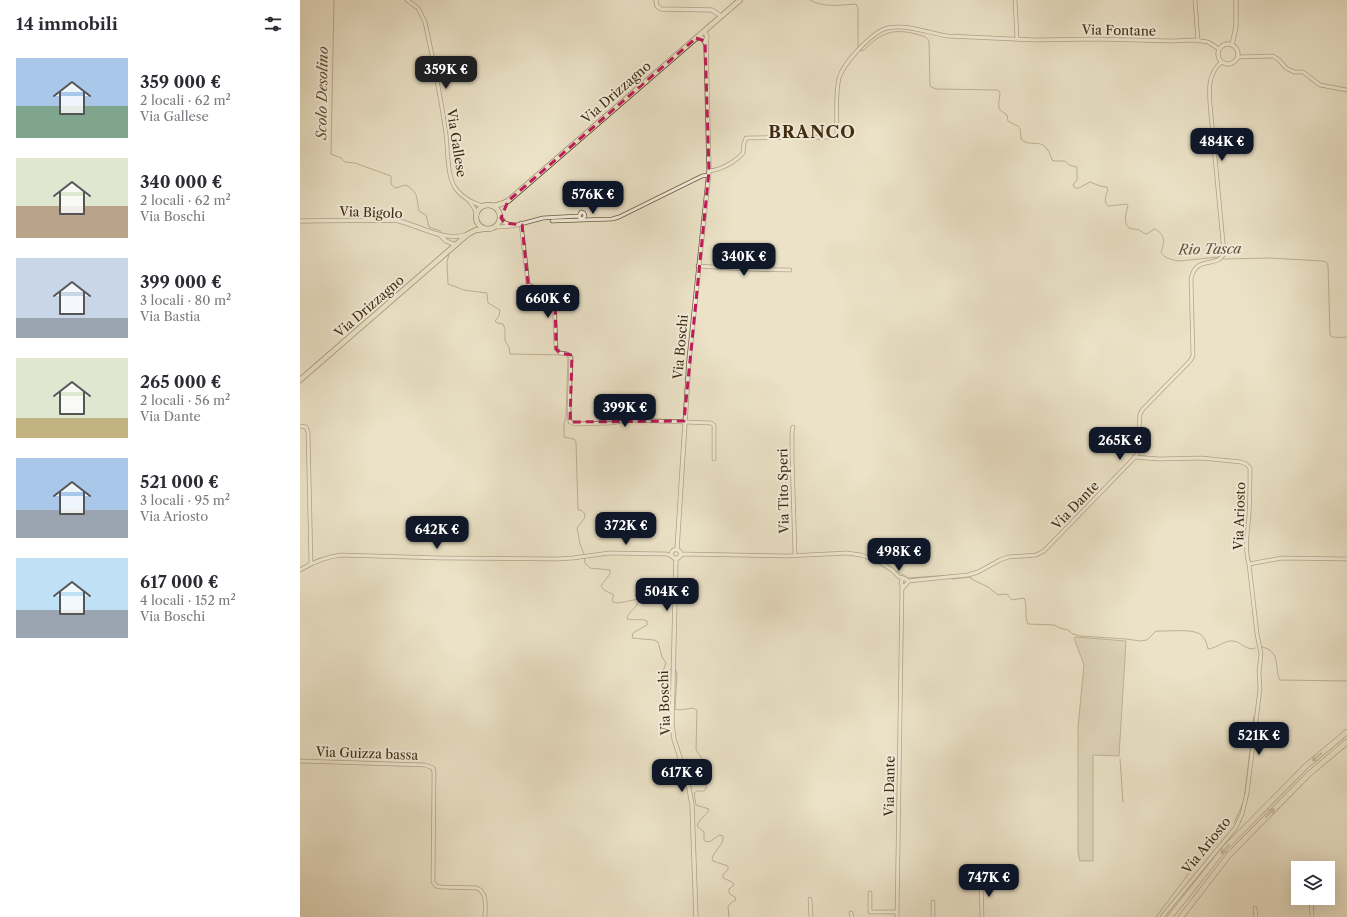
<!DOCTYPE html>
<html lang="it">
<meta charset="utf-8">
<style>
body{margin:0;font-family:"Libre Caslon Text",serif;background:#f7f7f7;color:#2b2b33;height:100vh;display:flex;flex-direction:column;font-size:15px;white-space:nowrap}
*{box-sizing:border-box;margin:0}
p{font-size:13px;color:#7c7c81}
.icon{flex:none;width:22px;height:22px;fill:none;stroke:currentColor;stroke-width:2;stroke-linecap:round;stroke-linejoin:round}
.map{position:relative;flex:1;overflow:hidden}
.panel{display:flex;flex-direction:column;background:#fff;width:300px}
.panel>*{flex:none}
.buttons{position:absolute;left:991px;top:861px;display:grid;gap:8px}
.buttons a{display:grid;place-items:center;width:44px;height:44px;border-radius:0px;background:#fff;box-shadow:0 4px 16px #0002;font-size:20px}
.price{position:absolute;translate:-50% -34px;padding:0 9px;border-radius:8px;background:#111827;color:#fff;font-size:13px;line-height:26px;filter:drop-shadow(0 1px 2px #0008)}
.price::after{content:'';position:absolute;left:50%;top:24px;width:12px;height:9px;margin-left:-6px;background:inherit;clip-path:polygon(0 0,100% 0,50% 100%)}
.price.current{background:#222;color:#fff}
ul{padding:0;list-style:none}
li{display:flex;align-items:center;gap:12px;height:100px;padding:0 16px}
li span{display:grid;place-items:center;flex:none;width:112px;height:80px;border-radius:0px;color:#555}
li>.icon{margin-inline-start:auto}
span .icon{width:48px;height:48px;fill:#fffc;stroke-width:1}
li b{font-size:17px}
h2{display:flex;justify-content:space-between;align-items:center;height:48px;padding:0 16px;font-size:17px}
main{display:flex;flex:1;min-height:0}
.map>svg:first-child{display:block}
.green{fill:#cec3a8;stroke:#88785d}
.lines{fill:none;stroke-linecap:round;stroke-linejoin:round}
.stream{stroke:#847459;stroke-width:1}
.minor-casing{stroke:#6c5a3f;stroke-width:4.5}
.tertiary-casing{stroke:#6c5a3f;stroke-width:5}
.primary-casing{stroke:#412c12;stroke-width:6}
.motorway-casing{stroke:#412c12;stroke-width:6}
.minor{stroke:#f2ecdb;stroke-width:3}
.tertiary{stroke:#f2ecdb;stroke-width:3.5}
.primary{stroke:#ebe2c7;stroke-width:4.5}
.motorway{stroke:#ebe2c7;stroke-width:5}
.oneway{stroke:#96876c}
.marked{fill:none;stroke:#c2185b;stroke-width:3;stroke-dasharray:8 5;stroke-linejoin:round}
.labels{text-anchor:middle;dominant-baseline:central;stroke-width:4;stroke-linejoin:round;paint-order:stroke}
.street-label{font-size:13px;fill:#412c12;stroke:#f2ecdb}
.water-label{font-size:14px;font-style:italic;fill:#635036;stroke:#f2ecdb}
.district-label{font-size:17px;font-weight:bold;letter-spacing:1px;fill:#412c12;stroke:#f2ecdb}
</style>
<main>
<section class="panel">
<h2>14 immobili<svg class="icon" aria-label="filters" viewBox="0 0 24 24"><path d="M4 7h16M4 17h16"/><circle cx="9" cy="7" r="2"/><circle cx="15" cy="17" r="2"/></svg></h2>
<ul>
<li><span style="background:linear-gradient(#a9c7e8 60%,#7fa58c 0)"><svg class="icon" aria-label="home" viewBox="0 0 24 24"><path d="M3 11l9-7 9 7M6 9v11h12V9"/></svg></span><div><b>359 000 €</b><p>2 locali · 62 m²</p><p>Via Gallese</p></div></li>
<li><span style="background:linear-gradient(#dfe7d0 60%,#b9a48a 0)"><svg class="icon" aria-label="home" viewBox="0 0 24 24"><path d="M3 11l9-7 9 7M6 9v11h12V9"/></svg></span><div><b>340 000 €</b><p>2 locali · 62 m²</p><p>Via Boschi</p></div></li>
<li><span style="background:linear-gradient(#c9d6e8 75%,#9aa5b1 0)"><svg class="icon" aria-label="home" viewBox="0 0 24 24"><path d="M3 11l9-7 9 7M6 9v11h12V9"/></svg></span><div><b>399 000 €</b><p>3 locali · 80 m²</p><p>Via Bastia</p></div></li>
<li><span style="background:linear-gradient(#dfe7d0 75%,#c2b280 0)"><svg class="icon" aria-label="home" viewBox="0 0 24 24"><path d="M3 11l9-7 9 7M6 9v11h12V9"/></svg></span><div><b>265 000 €</b><p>2 locali · 56 m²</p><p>Via Dante</p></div></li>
<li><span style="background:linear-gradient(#a9c7e8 65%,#9aa5b1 0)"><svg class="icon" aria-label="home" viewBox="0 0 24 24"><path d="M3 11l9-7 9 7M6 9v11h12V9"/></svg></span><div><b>521 000 €</b><p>3 locali · 95 m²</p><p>Via Ariosto</p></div></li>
<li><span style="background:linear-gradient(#bfe0f5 65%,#9aa5b1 0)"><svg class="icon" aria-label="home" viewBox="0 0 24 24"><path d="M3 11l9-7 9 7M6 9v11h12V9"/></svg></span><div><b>617 000 €</b><p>4 locali · 152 m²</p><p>Via Boschi</p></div></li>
</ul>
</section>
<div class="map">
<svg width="1047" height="917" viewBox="0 0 1047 917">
<rect width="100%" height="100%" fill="#ebe2c7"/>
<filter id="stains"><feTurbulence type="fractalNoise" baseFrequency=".005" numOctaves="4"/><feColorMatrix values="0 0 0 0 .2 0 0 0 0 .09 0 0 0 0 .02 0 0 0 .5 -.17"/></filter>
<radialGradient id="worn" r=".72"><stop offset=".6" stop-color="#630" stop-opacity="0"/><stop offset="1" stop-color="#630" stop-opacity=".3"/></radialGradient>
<polygon class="green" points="776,637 826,641 819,756 793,755 793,861 780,861 778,852 778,727 784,665 774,638"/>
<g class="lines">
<g class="stream">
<path d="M34,0L31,154L41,158L45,162L55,163L88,175L91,176V184L95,188L106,185C119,193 116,197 119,211L126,215L129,227L141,231"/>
<path d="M510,0C523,8 541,5 556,4L558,8V47"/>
<path d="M560,50L561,51L564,50C581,33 592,28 616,34C622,36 626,36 629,41L630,85L631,87L636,89L698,90L700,92C700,98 698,102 699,109L707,115L708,121C720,129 720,122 721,139C732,150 744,133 752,160L755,161H765L769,165L777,167V180L773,185L775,188H779L790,182L800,186L807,187L808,190C806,196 803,201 808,206L827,204L828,206C826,212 823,223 829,228C832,230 835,228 839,230C842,231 843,234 847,234L854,229C865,233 865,243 861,252C864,258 872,260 879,261L919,257"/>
<polyline points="149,254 147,262 148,284 164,290 187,293 188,303 200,310 199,316 195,321 197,323 203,324 205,329 205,341 209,347 210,354 267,355"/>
<path d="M922,258L924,259L970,258L1023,261L1026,262L1028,265L1030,335C1034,339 1041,337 1047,337"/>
<path d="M268,357L266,419L264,423V437L274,439L276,442L278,510H281L285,514L284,519L277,528L280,544L284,554L285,563L290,568L310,570V574L301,586L304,590L314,595L312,600L313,602L318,603L339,599C338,608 328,611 327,619C334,621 341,618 347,621V625L333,633L332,638L354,640L358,642L362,657L366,663L363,671L366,672L372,669"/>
<polyline points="597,571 608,578 652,575"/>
<path d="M652,579L671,577V579L688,587L698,595L707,594L712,600L724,598C728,607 724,616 728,624L754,625L760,628L768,630L773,634L780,636L826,639L840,641L847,640L856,631C867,632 897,627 903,637C906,640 907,645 908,649C917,648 925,640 933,641C941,642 945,649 953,649L955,648"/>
<path d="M962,647C982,651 974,670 980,680L1047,681"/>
<path d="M375,669L377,673L375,709L380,710L393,708L397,710L396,750L408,767L406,789L404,791H397L394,793L396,805L409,809C407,816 399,818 397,826L404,832V840L406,842L411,841L419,835L423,836C424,845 414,850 412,859L413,861L428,866V869L423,875V878L432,882L434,884L433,886L429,889V893L431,895L435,897L436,900L432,902L428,906L429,917"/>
<polyline points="820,759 823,802"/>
<polyline points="934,823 944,801 954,716"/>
<polyline points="856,917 889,873 917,843"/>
</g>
<g class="minor-casing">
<g id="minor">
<path d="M107,0L118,8L125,22C133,59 141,97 146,134C148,150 147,173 154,186C160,196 173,204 184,206"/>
<polyline points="715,0 717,39"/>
<polyline points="895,0 898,41"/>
<polyline points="938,57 973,56 979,60 986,68 994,72 1003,72 1020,85 1047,90"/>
<path d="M409,171C421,170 435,162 443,153L444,143L446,138L537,137C537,119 535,95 539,78C543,64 568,37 582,30C586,28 591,27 597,27C614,26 631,34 648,36L735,40L795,39L872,41L894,40L908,42L919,49"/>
<polyline points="169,201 174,208 177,215"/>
<polyline points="201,218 205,223 212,225"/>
<polyline points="252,221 312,219 319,217 402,176 409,175"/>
<path d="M221,223L228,284C235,291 246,287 254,292L256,349L260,353L267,354L271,357L269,409L270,422L275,424L311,423L330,420L411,423L414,425V459"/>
<polyline points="196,227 213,226 243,218 279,216 280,218 283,219 285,216 284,213 281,212 279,216"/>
<polyline points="398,266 445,269 490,270"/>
<polyline points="0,426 6,427 8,432 11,564"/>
<polyline points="493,427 492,432 492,456 495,555"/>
<path d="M834,457L859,459L901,458L941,462L946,464L950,468C950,483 950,499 949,514C948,530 944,548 949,564L982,558L1047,559"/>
<polyline points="380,556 383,554 487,556 547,553 561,555 578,561 592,570 599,577 604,578"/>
<path d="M0,570C13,562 25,557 41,555L141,558L256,559L273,558L309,553L367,554L371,556"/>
<path d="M608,581L668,575L678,572L700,560L708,557L736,555L744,551L837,455L840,414L843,409L890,361L893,356L891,279C896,254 918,269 924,253L910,104C909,87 908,75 921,62"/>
<polyline points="602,589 608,582 606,579 602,579 601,583 603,586 606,585"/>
<path d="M0,761L125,765L133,768L134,773L133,882L136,886L141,887L177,888C188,893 185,907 185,917"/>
<polyline points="997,868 998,868"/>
<polyline points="1001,868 1007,867 1010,868"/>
<polyline points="681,880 682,917"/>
<polyline points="681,887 691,887"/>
<polyline points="570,893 570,912 597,912"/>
<polyline points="1011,898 1012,917"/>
<polyline points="510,899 511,917"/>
<polyline points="633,902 633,917"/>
<polyline points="955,908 956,917"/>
<polyline points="551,913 552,917"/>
<polyline points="597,917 602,585"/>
<polyline points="862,917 936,827 942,814 947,793 960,689 959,672 961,654 957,634 949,564"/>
</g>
</g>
<g class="tertiary-casing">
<g id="tertiary">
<polyline points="356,0 357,6 361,9 412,10 421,16"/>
<polyline points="396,38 402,38 406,44"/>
<circle cx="928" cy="54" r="10"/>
<polyline points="932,45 936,27 936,0"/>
<path d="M0,221L95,220C116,224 144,242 165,235"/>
<polyline points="140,235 146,241 156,245"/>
<polyline points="377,549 389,360 409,171 406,45 407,36 404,31"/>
<circle cx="376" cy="554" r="4.5"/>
<polyline points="376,558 372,724 374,739 388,783 392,805 396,917"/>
</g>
</g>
<g class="primary-casing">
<g id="primary">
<circle cx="188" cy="217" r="12"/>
<polyline points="193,206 201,204 208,201 440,0"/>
<polyline points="0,380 168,234 176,230 184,229"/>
</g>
</g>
<g class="motorway-casing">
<g id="motorway">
<polyline points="870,917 924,849 1006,766 1047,732"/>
<polyline points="881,917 929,855 1009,774 1047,742"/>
</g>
</g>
<use href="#minor" class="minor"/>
<use href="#tertiary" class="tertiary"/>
<use href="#primary" class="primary"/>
<use href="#motorway" class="motorway"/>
</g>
<defs><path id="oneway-shaft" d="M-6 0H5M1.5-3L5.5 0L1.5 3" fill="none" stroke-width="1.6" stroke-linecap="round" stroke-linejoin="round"/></defs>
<g class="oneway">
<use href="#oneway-shaft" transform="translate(1017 757) rotate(140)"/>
<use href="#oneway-shaft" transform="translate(970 813) rotate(-45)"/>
<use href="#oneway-shaft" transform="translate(925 849) rotate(132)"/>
</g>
<path d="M0 0H1047V917H0ZM396,38L405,41L409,171L384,421L270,422L272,355L260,353L256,349L255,291L235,288L228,284L222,225L205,223L201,218L208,201Z" fill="#ebe2c7" fill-opacity=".55" fill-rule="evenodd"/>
<path class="marked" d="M396,38L405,41L409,171L384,421L270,422L272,355L260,353L256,349L255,291L235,288L228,284L222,225L205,223L201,218L208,201Z"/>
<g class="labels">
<g class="street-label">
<text transform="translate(819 30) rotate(1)">Via Fontane</text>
<text transform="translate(316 92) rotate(-41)">Via Drizzagno</text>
<text transform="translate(157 143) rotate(81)">Via Gallese</text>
<text transform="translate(71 212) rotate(2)">Via Bigolo</text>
<text transform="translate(69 306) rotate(-41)">Via Drizzagno</text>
<text transform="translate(380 347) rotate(-85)">Via Boschi</text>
<text transform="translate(483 491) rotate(-91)">Via Tito Speri</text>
<text transform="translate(775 505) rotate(-46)">Via Dante</text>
<text transform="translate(939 516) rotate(-88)">Via Ariosto</text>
<text transform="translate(364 703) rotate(-92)">Via Boschi</text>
<text transform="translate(67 753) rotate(2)">Via Guizza bassa</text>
<text transform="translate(589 786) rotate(-89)">Via Dante</text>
<text transform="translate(906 845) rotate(-51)">Via Ariosto</text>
</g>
<g class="water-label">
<text transform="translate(22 93) rotate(-89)">Scolo Desolino</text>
<text transform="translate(910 249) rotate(-1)">Rio Tasca</text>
</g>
<g class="district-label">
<text x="512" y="132">BRANCO</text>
</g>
</g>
<rect width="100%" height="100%" filter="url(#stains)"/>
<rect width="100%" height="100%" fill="url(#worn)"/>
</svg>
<div class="buttons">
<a><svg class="icon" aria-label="layers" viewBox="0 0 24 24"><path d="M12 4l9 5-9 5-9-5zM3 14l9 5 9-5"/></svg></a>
</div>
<b class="price current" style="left:146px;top:90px">359K €</b>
<b class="price" style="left:922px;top:162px">484K €</b>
<b class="price" style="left:293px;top:215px">576K €</b>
<b class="price" style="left:444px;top:277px">340K €</b>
<b class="price" style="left:248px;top:319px">660K €</b>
<b class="price" style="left:325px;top:428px">399K €</b>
<b class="price" style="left:820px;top:461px">265K €</b>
<b class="price" style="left:326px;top:546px">372K €</b>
<b class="price" style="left:137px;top:550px">642K €</b>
<b class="price" style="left:599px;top:572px">498K €</b>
<b class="price" style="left:367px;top:612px">504K €</b>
<b class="price" style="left:959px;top:756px">521K €</b>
<b class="price" style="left:382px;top:793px">617K €</b>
<b class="price" style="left:689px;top:898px">747K €</b>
</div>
</main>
